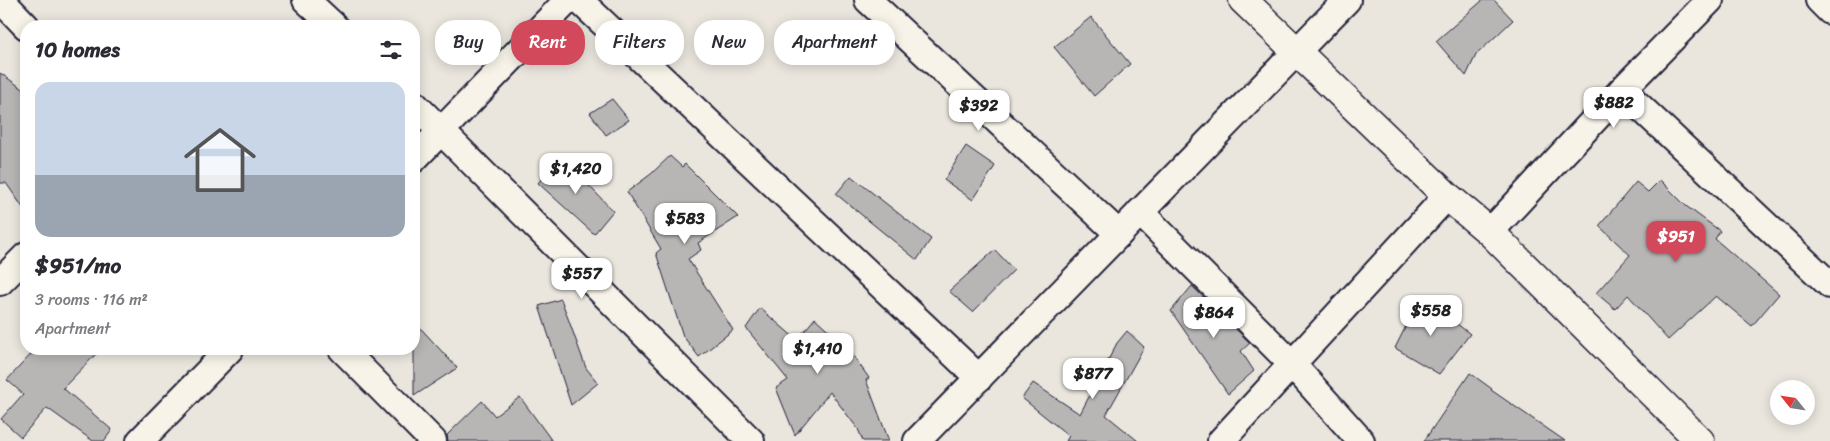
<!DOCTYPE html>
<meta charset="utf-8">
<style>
body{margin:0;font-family:Sriracha,sans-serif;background:#f2f2f3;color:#2b2b33;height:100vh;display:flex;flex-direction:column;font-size:19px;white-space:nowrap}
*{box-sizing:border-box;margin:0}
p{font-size:16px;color:#7c7c81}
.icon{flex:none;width:28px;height:28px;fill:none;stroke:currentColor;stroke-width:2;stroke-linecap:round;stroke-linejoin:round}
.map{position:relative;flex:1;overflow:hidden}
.details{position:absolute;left:20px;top:20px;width:400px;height:335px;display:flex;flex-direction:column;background:#fff;border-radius:20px;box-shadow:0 2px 12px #0003}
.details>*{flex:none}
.hud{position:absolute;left:435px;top:20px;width:475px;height:45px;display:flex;gap:10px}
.needle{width:32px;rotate:300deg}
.controls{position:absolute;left:1770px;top:380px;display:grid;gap:10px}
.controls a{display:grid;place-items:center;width:45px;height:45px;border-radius:50%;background:#fff;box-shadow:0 2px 12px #0003;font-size:25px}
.price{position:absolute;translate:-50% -42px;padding:0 11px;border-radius:10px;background:#fff;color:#222;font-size:16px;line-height:32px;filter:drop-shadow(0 1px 2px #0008)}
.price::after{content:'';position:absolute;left:50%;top:30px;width:15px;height:11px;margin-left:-8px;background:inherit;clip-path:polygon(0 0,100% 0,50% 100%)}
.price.selected{background:#d1495b;color:#fff}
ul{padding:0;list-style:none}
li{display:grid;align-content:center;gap:10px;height:265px;padding:0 15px}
li span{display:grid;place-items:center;height:155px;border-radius:15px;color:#555}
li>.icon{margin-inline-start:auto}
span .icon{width:90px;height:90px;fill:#fffc;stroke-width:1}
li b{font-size:21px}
h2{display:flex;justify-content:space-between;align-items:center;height:60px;padding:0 15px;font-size:21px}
.chip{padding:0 18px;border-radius:20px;background:#fff;box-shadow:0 2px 12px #0003;font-size:18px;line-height:45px}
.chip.selected{background:#d1495b;color:#fff}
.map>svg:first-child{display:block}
.building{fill:#b8b6b5;stroke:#22223b}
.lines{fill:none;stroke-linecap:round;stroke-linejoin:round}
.minor-casing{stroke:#22223b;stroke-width:30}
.primary-casing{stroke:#22223b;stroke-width:31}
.minor{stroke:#f7f3e8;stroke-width:26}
.primary{stroke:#f7f3e8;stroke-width:28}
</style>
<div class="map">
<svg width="1830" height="441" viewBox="0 0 1830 441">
<rect width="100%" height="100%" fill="#eae6de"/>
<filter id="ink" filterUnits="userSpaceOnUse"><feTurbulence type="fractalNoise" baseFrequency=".02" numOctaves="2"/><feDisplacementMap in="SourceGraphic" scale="10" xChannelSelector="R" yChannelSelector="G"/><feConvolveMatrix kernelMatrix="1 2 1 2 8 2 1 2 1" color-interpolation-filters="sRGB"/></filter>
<g filter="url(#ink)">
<g class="building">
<polygon points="1483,0 1494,0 1513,20 1476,55 1466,76 1436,41"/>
<polygon points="1091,17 1130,64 1094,96 1054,47"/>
<polygon points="0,73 26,91 26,212 6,183 0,183"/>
<polygon points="612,99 629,120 606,135 590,113"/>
<polygon points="966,146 995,166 973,200 944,180"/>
<polygon points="561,156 613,211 594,234 538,183"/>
<polygon points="670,156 682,167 685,164 738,217 698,243 701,250 688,259 733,330 699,357 683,336 656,253 661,249 627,192 651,174"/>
<polygon points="851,176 931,239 917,260 836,194"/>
<polygon points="1660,180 1686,206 1720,231 1715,239 1779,294 1752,326 1716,296 1668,340 1628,295 1615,309 1596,293 1630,255 1599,226 1636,182 1648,192"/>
<polygon points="995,250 1014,270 973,312 949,291"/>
<polygon points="1192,286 1250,343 1241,351 1254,371 1228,394 1171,311"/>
<polygon points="1421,296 1470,334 1439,374 1395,348"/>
<polygon points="561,299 586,368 598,383 571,405 539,306"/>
<polygon points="760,308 797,340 815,318 847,347 869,378 866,380 889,441 863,441 858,429 830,392 795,435 776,388 788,380 746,328"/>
<polygon points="414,321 457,368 414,396"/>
<polygon points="1127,331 1144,347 1106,415 1138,441 1066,441 1069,436 1022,398 1033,383 1080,414 1117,343"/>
<polygon points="36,349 101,349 63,388 112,430 104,441 93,441 47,408 21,437 1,419 23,394 7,380"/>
<polygon points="1470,373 1492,389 1491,390 1565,441 1424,441"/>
<polygon points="520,397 552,441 448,441 447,435 482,401 495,416"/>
</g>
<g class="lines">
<g class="minor-casing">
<g id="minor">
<polyline points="1,0 26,26"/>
<polyline points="306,0 334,26"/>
<polyline points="579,0 979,378"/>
<polyline points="868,0 1119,234"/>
<polyline points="1819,0 1830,11"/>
<polyline points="1622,90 1830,285"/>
<polyline points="414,104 751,441"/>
<polyline points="414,159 568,0"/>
<polyline points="1140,212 1293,365 1361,441"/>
<polyline points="1490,232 1622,90 1710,0"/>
<polyline points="0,282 26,256"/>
<polyline points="342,349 433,441"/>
<polyline points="140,441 230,349"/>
<polyline points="917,441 1347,0"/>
<polyline points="1221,441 1447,196"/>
</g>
</g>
<g class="primary-casing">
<polyline id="primary" points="1243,0 1447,196 1490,232 1700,441"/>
</g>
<use href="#minor" class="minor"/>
<use href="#primary" class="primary"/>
</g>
</g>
</svg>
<div class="controls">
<a><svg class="needle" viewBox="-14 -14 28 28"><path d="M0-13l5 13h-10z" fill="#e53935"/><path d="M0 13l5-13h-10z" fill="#7c7c81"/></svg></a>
</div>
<b class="price" style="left:1614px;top:129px">$882</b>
<b class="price" style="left:979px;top:132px">$392</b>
<b class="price" style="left:576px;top:195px">$1,420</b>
<b class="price" style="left:685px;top:245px">$583</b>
<b class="price selected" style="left:1676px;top:263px">$951</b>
<b class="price" style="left:582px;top:300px">$557</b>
<b class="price" style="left:1431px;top:337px">$558</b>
<b class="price" style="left:1214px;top:339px">$864</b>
<b class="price" style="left:818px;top:375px">$1,410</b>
<b class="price" style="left:1093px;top:400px">$877</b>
<div class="hud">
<a class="chip">Buy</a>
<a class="chip selected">Rent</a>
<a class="chip">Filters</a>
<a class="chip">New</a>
<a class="chip">Apartment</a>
</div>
<section class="details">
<h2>10 homes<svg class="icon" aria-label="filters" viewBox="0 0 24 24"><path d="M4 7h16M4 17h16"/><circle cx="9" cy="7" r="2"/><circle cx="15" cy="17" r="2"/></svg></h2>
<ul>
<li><span style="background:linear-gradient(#c9d6e8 60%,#9aa5b1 0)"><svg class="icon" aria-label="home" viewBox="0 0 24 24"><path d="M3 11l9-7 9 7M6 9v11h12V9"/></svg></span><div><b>$951/mo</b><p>3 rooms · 116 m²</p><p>Apartment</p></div></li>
</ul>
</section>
</div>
